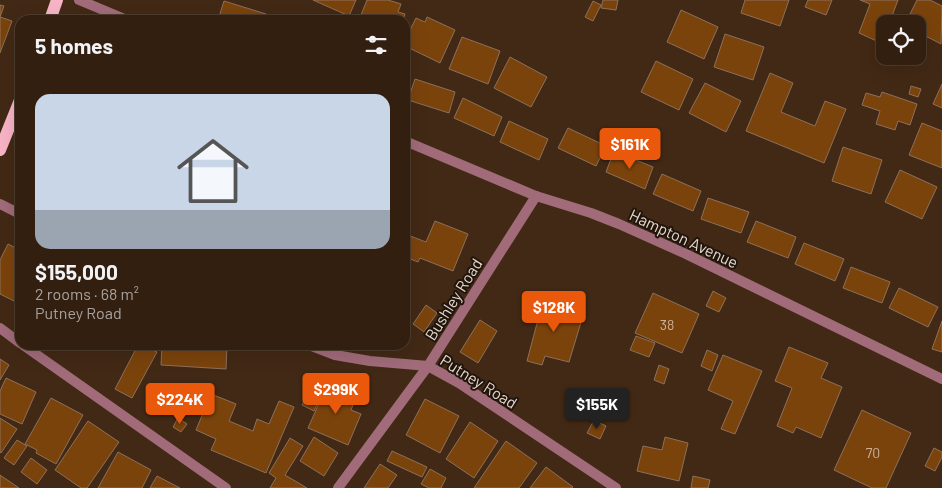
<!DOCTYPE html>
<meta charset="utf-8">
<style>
body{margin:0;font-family:Barlow,sans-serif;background:#3a2719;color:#f1f3f6;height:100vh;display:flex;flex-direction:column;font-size:19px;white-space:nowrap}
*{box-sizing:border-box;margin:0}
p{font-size:16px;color:#a8a29f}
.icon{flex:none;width:28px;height:28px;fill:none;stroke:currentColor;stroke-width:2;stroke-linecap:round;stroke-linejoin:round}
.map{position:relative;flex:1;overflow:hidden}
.sheet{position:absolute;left:15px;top:15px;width:395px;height:335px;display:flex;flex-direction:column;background:#321f10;border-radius:15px;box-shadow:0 5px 20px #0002,0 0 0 1px #4d3d30}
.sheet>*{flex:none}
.fabs{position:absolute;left:876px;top:15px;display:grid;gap:10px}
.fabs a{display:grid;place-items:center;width:50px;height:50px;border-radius:10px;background:#321f10;box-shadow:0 5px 20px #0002,0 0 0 1px #4d3d30;font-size:25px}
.price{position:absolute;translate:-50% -42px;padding:0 11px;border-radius:5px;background:#ea580c;color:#fff;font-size:16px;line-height:32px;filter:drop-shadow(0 1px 2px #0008)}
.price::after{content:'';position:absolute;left:50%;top:30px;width:15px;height:11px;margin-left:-8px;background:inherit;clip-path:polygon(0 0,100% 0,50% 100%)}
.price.selected{background:#222;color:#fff}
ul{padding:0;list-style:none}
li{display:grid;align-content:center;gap:10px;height:265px;padding:0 20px}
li+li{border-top:1px solid #4d3d30}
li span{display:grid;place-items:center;height:155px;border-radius:15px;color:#555}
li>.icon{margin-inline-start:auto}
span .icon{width:90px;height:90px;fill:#fffc;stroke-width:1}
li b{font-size:21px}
h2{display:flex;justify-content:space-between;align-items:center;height:60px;padding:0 20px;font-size:21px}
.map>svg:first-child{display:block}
.building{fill:#7b430c;stroke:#8d705a}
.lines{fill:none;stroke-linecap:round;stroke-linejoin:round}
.street{stroke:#a16b7a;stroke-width:10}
.primary{stroke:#f8b4c7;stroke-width:12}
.labels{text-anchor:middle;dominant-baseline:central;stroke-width:4;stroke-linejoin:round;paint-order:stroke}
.number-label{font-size:14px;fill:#ccb29b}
.street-label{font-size:16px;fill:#e7d7cb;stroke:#20150c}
</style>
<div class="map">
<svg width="942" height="488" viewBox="0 0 942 488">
<rect width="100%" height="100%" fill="#422915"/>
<g class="building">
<polygon points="313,0 356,0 349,16"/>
<polygon points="367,0 388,0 401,4 398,12 405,14 403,20 359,20"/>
<polygon points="603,0 618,0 616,10 601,8"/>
<polygon points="745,0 789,0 780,26 741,13"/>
<polygon points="808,0 832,0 826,15 805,7"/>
<polygon points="860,0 898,0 889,24 885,24 885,33 881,43 859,33 870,4"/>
<polygon points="917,0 930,0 942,6 941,44 918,32 918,24 905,24"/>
<polygon points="224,1 266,14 264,20 218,20"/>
<polygon points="593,1 601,5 593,21 585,17"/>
<polygon points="0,5 4,6 0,17 12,21 0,53"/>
<polygon points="681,10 718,27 704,59 667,42"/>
<polygon points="427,17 455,30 440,63 405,46 405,40 416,18 425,22"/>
<polygon points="725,34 764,47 753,80 714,67"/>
<polygon points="462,37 500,51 488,84 449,69"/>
<polygon points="510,57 547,77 531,107 494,88"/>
<polygon points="656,61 693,79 679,110 641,92"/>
<polygon points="770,73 793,83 781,112 815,126 825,101 846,109 824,163 746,131"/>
<polygon points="415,79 455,92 449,113 408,100"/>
<polygon points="705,83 741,101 726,132 689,113"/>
<polygon points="942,84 942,108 933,104"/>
<polygon points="911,86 921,89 918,97 909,94"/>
<polygon points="882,92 917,104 910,125 898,121 895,130 876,124 880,111 862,105 866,93 880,97"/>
<polygon points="463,98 502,117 494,136 454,118"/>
<polygon points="509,121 548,139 539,160 500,142"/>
<polygon points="922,123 942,131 942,168 909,155"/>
<polygon points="568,128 606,146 596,166 558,148"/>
<polygon points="843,147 882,160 871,194 832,181"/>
<polygon points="614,151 653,167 645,189 606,172"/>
<polygon points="900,170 937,187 922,219 885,202"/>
<polygon points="662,174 701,191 693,211 653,194"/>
<polygon points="708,198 749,212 741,233 701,219"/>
<polygon points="435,221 468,234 453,271 420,258 418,262 405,257 405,234 426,242"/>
<polygon points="756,221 796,237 788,258 747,242"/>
<polygon points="804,243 844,259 835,281 795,264"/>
<polygon points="8,244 20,250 20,304 0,294 0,260"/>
<polygon points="851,267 890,282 882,303 843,288"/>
<polygon points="899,288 938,307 928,327 889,308"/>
<polygon points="713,291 726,298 719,312 706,306"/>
<polygon points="653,293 699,314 682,353 635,333"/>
<polygon points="544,297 572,305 569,315 582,319 569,362 545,356 542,365 527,361"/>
<polygon points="426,305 437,313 424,332 413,324"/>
<polygon points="480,320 497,331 478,363 460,352"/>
<polygon points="942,321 942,352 932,349"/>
<polygon points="636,336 655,343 649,357 630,350"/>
<polygon points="138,345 143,345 157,352 132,398 115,389"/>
<polygon points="162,345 227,345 226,369 161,365"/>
<polygon points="789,347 828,363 821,378 842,387 821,438 796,427 793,433 777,426 792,388 775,381"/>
<polygon points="707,350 718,355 712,371 701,366"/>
<polygon points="723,355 762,371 735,434 721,429 733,401 708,390"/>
<polygon points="0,359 9,365 0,380"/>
<polygon points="659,365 669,369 664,384 654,380"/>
<polygon points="6,378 36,392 22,424 0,414 0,391"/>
<polygon points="315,378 326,384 314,411 302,405"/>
<polygon points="328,383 357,395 351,410 361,414 348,445 308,428"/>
<polygon points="211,394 236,404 229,421 253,431 257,419 269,424 279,401 294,407 266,473 211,450 216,439 196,430"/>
<polygon points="51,398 83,415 56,464 36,453 37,450 25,444"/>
<polygon points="425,399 459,416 440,453 406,435"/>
<polygon points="862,410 911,433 886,488 872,488 834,470"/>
<polygon points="0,418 17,429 1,453 0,452"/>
<polygon points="178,418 187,424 181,432 173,427"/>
<polygon points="594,420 606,426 600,439 587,433"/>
<polygon points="88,421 119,442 87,488 81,488 55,470"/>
<polygon points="470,422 498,441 474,478 446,459"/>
<polygon points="314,437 338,453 324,476 300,461"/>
<polygon points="665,437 688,443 679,481 637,471 643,446 662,450"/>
<polygon points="290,438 303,446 285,475 307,488 270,488 276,478 269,473"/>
<polygon points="17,440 27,446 14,465 4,458"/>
<polygon points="506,441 537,463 519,488 474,488"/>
<polygon points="934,448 942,452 942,457 935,471 925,466"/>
<polygon points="392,451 427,467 422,477 387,461"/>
<polygon points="118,452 151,470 142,488 98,488"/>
<polygon points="31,458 47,470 37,484 21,472"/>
<polygon points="380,464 397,475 388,488 364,488"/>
<polygon points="546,467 573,487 572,488 530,488"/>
<polygon points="430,469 446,478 441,488 429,488 421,484"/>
<polygon points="0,475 19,488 0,488"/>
<polygon points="157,476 180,488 150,488"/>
<polygon points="693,476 710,480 708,488 691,488"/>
</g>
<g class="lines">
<g class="street">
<polyline points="79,0 127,20"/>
<polyline points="405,141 536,196 591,213 619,224 686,254 942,379"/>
<polyline points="0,204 20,214"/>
<polyline points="0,328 20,343"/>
<polyline points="23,345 226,488"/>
<polyline points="309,345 335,355 370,361 428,366 459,383 616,488"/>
<polyline points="338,488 428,366 536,196"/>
</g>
<g class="primary">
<polyline points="50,20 57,0"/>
<polyline points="0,150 20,100"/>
</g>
</g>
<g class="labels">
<g class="number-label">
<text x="667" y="324">38</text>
<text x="873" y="452">70</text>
</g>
<g class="street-label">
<text transform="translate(684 238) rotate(25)">Hampton Avenue</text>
<text transform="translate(453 299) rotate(-58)">Bushley Road</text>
<text transform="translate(479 381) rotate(32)">Putney Road</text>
</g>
</g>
</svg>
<div class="fabs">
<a><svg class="icon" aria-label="locate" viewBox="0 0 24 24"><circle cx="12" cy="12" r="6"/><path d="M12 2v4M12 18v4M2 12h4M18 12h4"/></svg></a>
</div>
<b class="price" style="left:630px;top:170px">$161K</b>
<b class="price" style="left:554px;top:333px">$128K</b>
<b class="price" style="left:336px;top:415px">$299K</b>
<b class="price" style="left:180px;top:425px">$224K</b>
<b class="price selected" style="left:597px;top:430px">$155K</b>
<section class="sheet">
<h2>5 homes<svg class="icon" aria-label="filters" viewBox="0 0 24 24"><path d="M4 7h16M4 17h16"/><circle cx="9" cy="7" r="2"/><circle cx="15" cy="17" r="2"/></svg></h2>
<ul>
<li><span style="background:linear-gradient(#c9d6e8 75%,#9aa5b1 0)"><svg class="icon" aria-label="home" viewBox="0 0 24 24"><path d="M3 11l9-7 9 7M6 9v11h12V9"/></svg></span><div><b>$155,000</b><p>2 rooms · 68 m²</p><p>Putney Road</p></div></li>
</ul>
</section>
</div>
